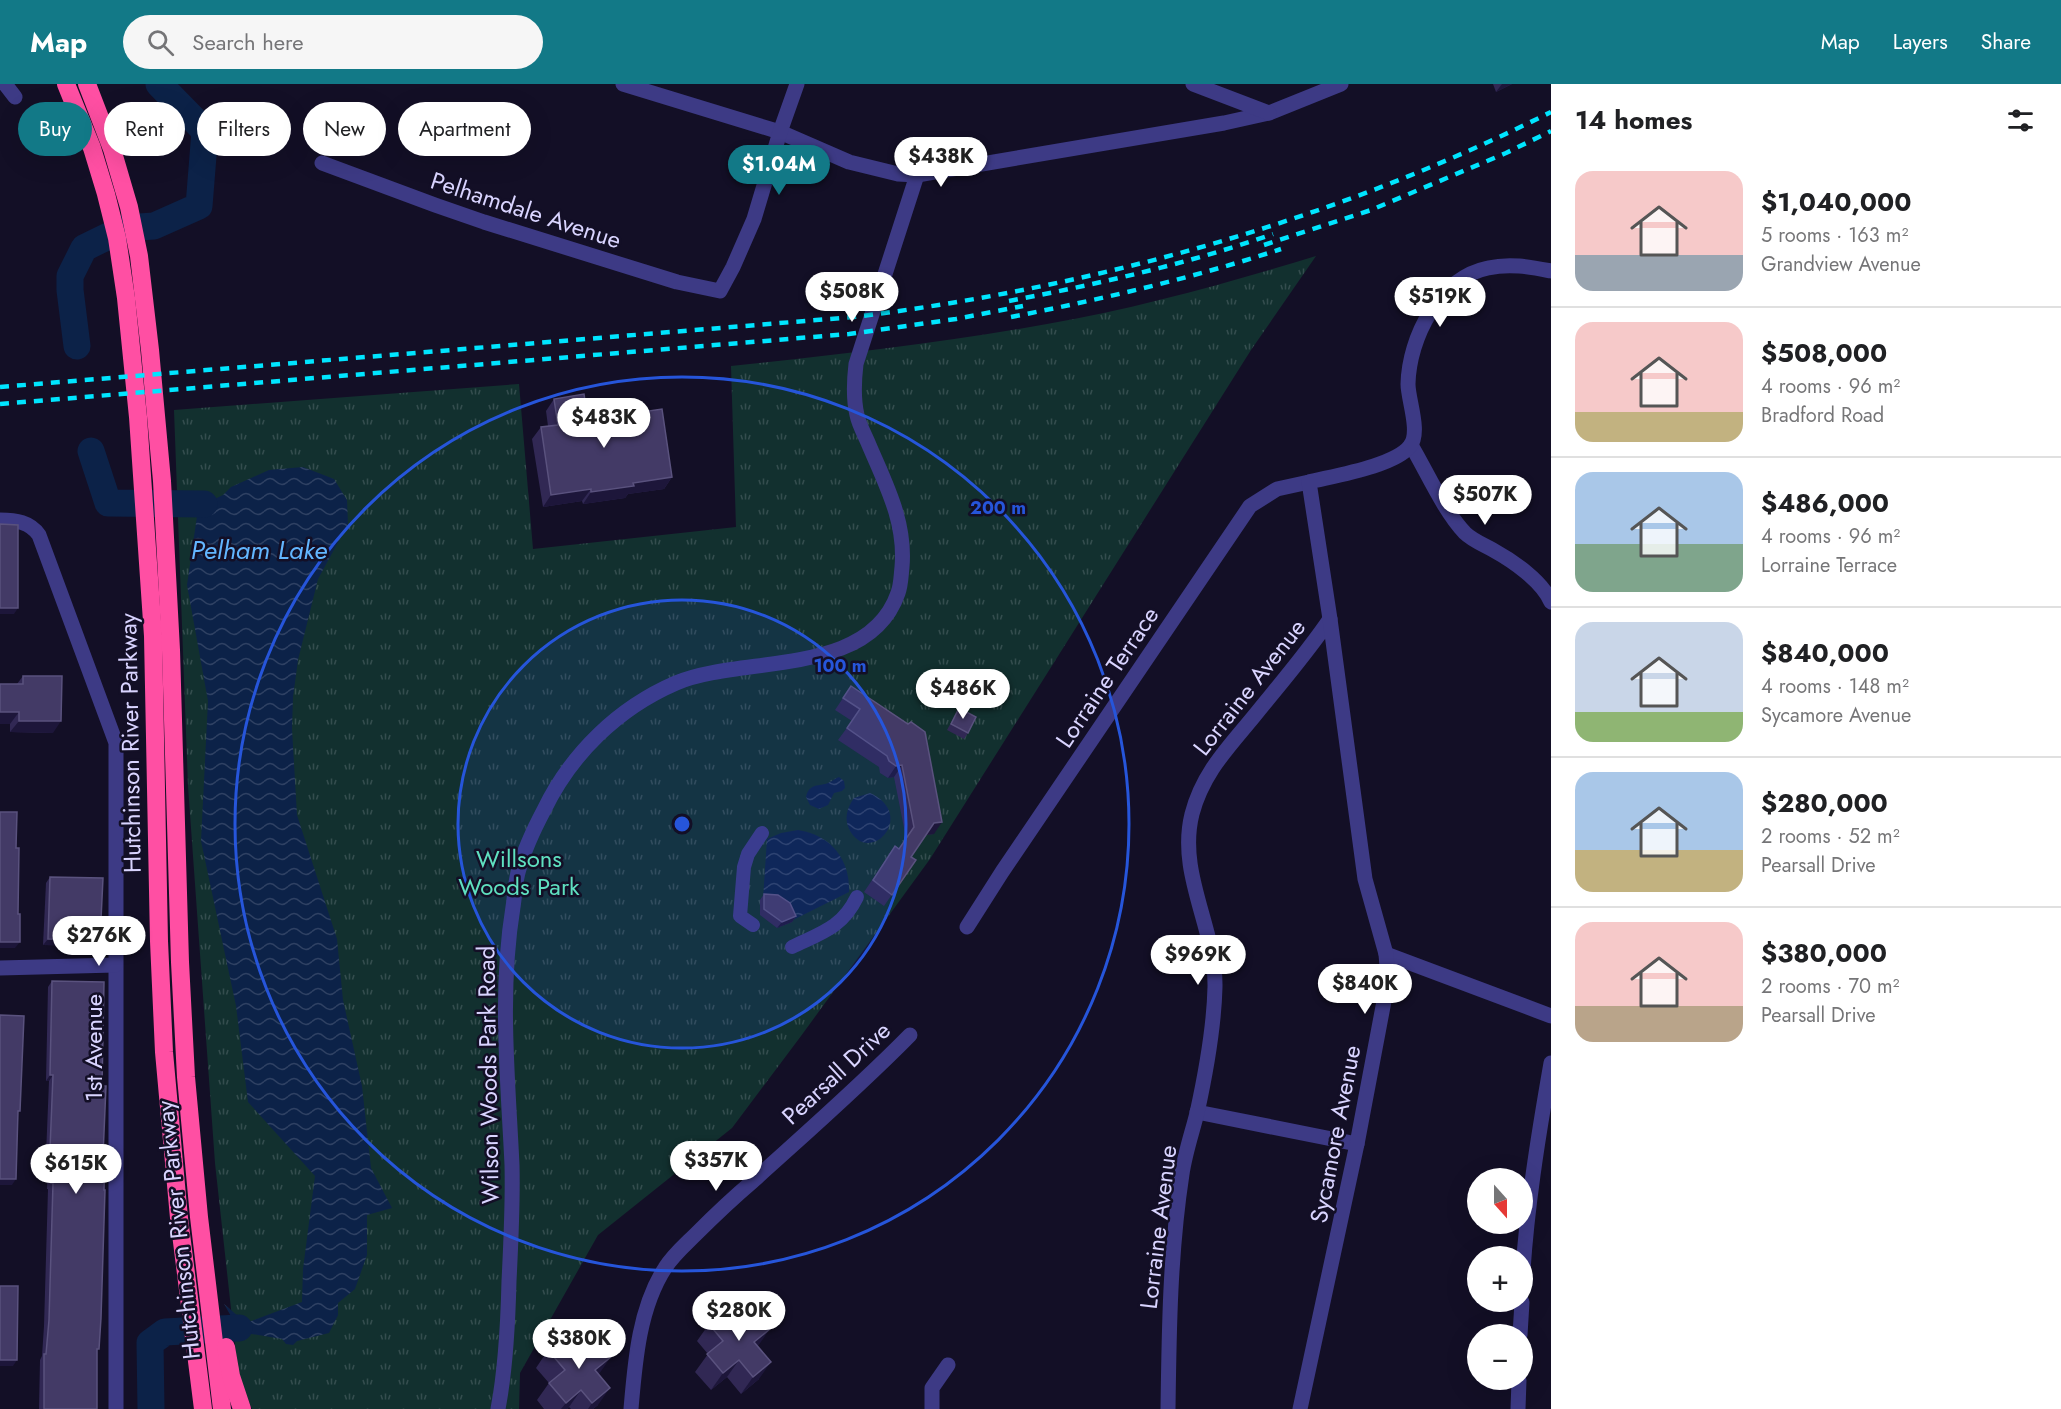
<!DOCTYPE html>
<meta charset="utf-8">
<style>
body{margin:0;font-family:Jost,sans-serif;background:#f6f6f6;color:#202124;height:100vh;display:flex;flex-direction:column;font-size:22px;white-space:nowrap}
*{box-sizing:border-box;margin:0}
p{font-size:20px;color:#757577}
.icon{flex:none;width:33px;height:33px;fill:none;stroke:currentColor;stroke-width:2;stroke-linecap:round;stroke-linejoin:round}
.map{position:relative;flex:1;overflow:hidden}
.sheet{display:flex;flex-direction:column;background:#fff;width:510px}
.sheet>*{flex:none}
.hud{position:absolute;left:18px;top:18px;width:570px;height:54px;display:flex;gap:12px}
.needle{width:39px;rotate:159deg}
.controls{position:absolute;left:1467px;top:1084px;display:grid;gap:12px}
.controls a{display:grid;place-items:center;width:66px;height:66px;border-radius:50%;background:#fff;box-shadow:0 6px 24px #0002;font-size:30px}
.price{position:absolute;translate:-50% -51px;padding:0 14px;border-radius:21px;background:#fff;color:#222;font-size:20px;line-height:39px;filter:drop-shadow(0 2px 3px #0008)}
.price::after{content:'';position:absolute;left:50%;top:36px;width:18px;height:14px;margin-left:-9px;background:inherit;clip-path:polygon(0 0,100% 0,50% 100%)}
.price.on{background:#127987;color:#fff}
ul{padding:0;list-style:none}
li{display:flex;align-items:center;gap:18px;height:150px;padding:0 24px}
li+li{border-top:2px solid #e0e0e0}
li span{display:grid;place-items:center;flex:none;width:168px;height:120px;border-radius:18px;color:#555}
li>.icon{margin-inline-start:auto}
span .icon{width:72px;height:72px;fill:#fffc;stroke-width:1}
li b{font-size:26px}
h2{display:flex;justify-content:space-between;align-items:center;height:72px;padding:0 24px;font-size:26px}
.pill{padding:0 21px;border-radius:27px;background:#fff;box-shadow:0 6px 24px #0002;font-size:21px;line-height:54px}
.pill.on{background:#127987;color:#fff}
header{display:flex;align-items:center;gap:36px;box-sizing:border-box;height:84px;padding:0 30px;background:#127987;color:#fff}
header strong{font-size:28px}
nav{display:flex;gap:33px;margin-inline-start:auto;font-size:21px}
.search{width:420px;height:54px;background:#f6f6f6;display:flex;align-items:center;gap:15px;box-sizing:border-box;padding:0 21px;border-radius:33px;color:#757577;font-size:22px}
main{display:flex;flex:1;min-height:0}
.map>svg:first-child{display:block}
.park{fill:url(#park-tufts)}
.water{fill:url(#water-waves)}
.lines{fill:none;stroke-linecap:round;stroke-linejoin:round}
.river{stroke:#0c2248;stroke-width:27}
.pedestrian{stroke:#3d3a85;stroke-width:14}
.minor{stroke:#3d3a85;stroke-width:15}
.tertiary{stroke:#3d3a85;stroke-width:15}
.motorway{stroke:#ff4fa3;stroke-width:18}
.rail{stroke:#00e5ff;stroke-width:4.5;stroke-dasharray:9 8;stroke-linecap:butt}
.wall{fill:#312854}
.shaded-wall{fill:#1d163a}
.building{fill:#433a66;stroke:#5a527e;stroke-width:1.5}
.ring{fill:none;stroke:#2655da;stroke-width:3}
.labels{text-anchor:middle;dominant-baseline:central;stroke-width:5;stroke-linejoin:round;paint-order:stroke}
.street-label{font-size:24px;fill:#d9d4ff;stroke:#130f26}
.park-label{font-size:24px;fill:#5fe0c0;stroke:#130f26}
.water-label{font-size:26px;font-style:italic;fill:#62b6ff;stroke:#130f26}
.centre{fill:#2655da;stroke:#130f26;stroke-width:3}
.ring-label{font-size:18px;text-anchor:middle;font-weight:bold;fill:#2655da;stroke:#130f26;stroke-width:5;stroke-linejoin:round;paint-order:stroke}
</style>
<header>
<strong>Map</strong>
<div class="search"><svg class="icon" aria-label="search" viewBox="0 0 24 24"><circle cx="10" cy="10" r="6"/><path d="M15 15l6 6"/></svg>Search here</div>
<nav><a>Map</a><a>Layers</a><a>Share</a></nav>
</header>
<main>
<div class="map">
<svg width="1551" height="1325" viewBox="0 0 1551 1325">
<defs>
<pattern id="park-tufts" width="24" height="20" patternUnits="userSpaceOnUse" patternTransform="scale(1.5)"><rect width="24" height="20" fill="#12302f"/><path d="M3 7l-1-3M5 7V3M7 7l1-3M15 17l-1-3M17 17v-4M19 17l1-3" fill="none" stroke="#344d4e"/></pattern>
<pattern id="water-waves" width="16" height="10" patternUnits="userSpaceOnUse" patternTransform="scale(1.5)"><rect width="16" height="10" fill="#0c2248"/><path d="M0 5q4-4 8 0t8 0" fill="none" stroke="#2f4163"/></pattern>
</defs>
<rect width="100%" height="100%" fill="#130f26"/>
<path class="park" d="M1316,172L1251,266L930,775L801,952L732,1044L598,1151L520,1289L519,1325H252L241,1299L237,1279L215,1079L188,702L174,326L519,300L533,465L736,443L731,282C837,271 942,259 1047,240C1138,224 1227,199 1316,172Z"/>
<g class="water">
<polygon points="303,383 334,395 347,416 348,440 318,495 298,576 293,613 292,645 297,731 337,855 343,916 362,1002 371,1084 392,1124 367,1131 367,1171 355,1205 338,1219 338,1231 329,1249 297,1257 293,1261 286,1260 282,1255 240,1248 224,1220 246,1239 302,1218 303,1185 315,1092 248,1018 236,922 201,757 208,617 187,501 197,432 204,420 223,411 231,403 269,386"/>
<path d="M839,693L844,697L845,704L842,707L834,709L828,721L819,725L810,721L806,713C809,701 815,702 825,700C830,699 834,695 839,693Z"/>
<path d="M870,709C918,731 869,784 849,745C844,734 847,724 854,714Z"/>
<path d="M798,746C831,751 850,775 849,808L793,836L763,815L767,755L781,749Z"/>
</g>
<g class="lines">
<g class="river">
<polyline points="77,262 70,206 70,192 84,164 125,144 154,142 199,122 205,47 159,0"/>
<polyline points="91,367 108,419 204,420"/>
<polyline points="151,1325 150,1259 165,1248 239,1244"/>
</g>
<g class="pedestrian">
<polyline points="753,841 740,832 744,783 748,770 762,749"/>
<path d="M792,863C821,849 842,844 857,813"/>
</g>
<g class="minor">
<polyline points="5,0 15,13"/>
<polyline points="623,0 780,48 849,78 898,90 917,91 1224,39 1269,29 1341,0"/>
<polyline points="1193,0 1269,29"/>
<polyline points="322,79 435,121 484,138 677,198 720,207 733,183 754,135 780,48 797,0"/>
<path d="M1411,361C1427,388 1444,427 1465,449C1472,456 1484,461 1493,466C1513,477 1542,497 1551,518"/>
<path d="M0,436C16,436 30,438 39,451L116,659V1325"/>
<polyline points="967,843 1002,788 1250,422 1277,405 1309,398"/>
<polyline points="1386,870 1551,932"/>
<polyline points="0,884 115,881"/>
<polyline points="1197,1028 1357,1060"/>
<path d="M1522,1202C1526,1127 1538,1053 1551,979"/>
<polyline points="1520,1251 1522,1218"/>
<path d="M631,1325C635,1278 639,1224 665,1184C673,1171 685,1161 696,1150C714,1132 733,1114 753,1097C806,1049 860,1002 910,951"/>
<polyline points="932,1325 932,1304 948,1281"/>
<path d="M1168,1325C1169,1247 1170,1168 1182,1090C1185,1069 1192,1049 1197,1029C1206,988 1214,945 1215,903C1216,844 1177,790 1192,730C1203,688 1229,663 1255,631C1280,600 1307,569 1330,535"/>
<path d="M1300,1325L1357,1060L1388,896L1386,870L1365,795L1330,535L1309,398C1333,392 1395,382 1410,362C1421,348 1408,316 1408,300C1409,254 1439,194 1488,184C1510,179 1530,183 1551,187"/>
<polyline points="1518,1325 1519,1296"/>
</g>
<path class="tertiary" d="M498,1325C506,1283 508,1239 509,1197C511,1158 513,1119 512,1081C508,995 499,909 513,823C515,811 515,797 519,785C524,767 535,743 544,726C571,670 618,624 676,599C742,571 869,594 898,509C901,501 901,492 902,483C906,438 886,401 869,361C865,351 859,341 857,331C853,314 854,297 856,280L917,91"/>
<g class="motorway">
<polyline points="66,0 92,64 106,110 117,154 126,214 138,333 153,552 159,857 164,968 179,1134 203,1325"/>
<polyline points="87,0 112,65 129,123 139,172 150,266 162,397 171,566 180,878 186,993 199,1133 222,1325"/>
<polyline points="226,1263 231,1292 242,1325"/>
</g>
<g class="rail">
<polyline points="1264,161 1371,126 1506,69 1551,47"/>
<path d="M1009,217C1098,200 1187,180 1273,150"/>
<path d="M1011,233C1103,215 1193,194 1281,165"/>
<path d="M0,303L854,233C1096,203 1333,137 1551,28"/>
<polyline points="0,320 849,250 956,235 1023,222"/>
</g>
</g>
<g class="wall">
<polygon points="1493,0 1512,0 1496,8"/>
<polygon points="554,315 588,336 672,393 664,405 628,410 625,414 583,420 582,417 543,423 532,355 541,343 548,342 546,327"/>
<polygon points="23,592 53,649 10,648 10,640 0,640 0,600 17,600"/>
<polygon points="851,602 908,640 934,750 926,751 911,773 916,776 884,822 864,808 895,762 899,765 906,754 894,693 888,694 880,689 879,683 838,656 852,637 835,626"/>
<polygon points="959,624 968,649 964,655 947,646"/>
<polygon points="50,793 100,856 96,862 43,861 46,799"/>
<polygon points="764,810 796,832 792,838 777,844 760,831 760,816"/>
<polygon points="52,897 102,1002 103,1072 97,1268 97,1325 39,1325 40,1276 42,1272 44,1242 48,1105 47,1105 48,1071 46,1071 49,997 46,997 48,903"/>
<polygon points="709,1240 758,1262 759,1295 741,1310 727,1293 711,1306 695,1288 708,1270 697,1257"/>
<polygon points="548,1266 599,1290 598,1321 593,1325 571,1325 569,1323 567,1325 544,1325 537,1316 549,1299 536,1284"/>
</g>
<g class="shaded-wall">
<polygon points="1502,0 1512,0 1496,8"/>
<polygon points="672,393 664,405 628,410 625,414 583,420 591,408 633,399"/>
<polygon points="591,405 582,417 543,423 551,411"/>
<polygon points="0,524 18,524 14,530 0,530"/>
<polygon points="0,628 19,628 10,640 0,640"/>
<polygon points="19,637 61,637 53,649 10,648"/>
<polygon points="902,681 894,693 888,694 896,682"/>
<polygon points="942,738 934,750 926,751 934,739"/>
<polygon points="796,832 792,838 777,844 782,838"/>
<polygon points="48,855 100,856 96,862 43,861"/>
<polygon points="0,858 20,858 15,864 0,864"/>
<polygon points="50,991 53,991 49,997 46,997"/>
<polygon points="0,1095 16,1095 12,1101 0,1101"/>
<polygon points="770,1245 758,1262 754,1258"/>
<polygon points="611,1273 599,1290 595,1286"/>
<polygon points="0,1276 17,1276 13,1282 0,1282"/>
<polygon points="739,1276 727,1293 711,1306 723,1289"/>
<polygon points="771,1278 759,1295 741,1310 753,1293"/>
<polygon points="610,1304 598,1321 593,1325 588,1325 592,1319"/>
<polygon points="581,1306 569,1323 567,1325 561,1325 566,1319"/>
</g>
<g class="building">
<polygon points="584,310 588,336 662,325 672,393 633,399 634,402 591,408 591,405 551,411 541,343 558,341 554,315"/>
<polygon points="0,440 18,441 18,524 0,524"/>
<polygon points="23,592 62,592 61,637 19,637 19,628 0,628 0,600 23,600"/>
<polygon points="851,602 908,640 911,638 925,648 942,738 934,739 911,773 916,776 892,811 873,796 895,762 899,765 914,743 902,681 896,682 889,677 887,672 847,644 860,625 843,614"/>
<polygon points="959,624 976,633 968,649 951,640"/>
<polygon points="0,728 17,728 16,764 19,764 18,830 20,830 20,858 0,858"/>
<polygon points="50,793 103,794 100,856 48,855"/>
<polygon points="764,810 778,811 790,819 796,832 782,838 764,825"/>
<polygon points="52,897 104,898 102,1002 106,1002 103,1072 105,1072 104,1106 105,1106 101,1234 99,1265 97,1265 97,1325 44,1325 44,1270 46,1270 49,1236 53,1099 51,1099 52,1065 50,1065 53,991 50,991"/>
<polygon points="0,931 24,932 20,1027 18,1027 16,1095 0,1095"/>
<polygon points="0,1202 18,1202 17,1276 0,1276"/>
<polygon points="727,1225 738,1238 754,1225 770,1245 754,1258 771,1278 753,1293 739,1276 723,1289 707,1270 723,1257 709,1240"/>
<polygon points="566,1251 580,1268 596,1254 611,1273 595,1286 610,1304 592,1319 581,1306 566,1319 549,1299 565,1286 548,1266"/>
</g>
<circle cx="682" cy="740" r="224" fill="#2655da" fill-opacity=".12"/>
<g class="ring">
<circle cx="682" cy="740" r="224"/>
<circle cx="682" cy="740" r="447"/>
</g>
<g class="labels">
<g class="street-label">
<text transform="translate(526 126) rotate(18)">Pelhamdale Avenue</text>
<text transform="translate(1107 593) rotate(-56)">Lorraine Terrace</text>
<text transform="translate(1249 603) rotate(-52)">Lorraine Avenue</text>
<text transform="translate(130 659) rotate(-91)">Hutchinson River Parkway</text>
<text transform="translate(93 964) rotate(-90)">1st Avenue</text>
<text transform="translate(836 989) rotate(-43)">Pearsall Drive</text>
<text transform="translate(488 991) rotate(-91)">Wilson Woods Park Road</text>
<text transform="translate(1335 1050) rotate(-79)">Sycamore Avenue</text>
<text transform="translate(1158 1143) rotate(-83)">Lorraine Avenue</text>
<text transform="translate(178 1146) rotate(-96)">Hutchinson River Parkway</text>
</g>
<g class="park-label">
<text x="519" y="774">Willsons<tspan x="519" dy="28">Woods Park</tspan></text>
</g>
<g class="water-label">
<text x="259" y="466">Pelham Lake</text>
</g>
</g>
<circle cx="682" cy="740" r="9" class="centre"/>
<g class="ring-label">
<text x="998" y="430">200 m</text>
<text x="840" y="588">100 m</text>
</g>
</svg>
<div class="controls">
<a><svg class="needle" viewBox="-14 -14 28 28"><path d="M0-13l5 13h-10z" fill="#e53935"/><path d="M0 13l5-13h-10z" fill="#757577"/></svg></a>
<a>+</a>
<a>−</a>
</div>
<b class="price" style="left:941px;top:104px">$438K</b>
<b class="price on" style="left:779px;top:112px">$1.04M</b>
<b class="price" style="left:852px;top:239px">$508K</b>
<b class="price" style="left:1440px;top:244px">$519K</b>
<b class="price" style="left:604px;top:365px">$483K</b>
<b class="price" style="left:1485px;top:442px">$507K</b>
<b class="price" style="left:963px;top:636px">$486K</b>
<b class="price" style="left:99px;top:883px">$276K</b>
<b class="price" style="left:1198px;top:902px">$969K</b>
<b class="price" style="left:1365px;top:931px">$840K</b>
<b class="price" style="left:716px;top:1108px">$357K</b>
<b class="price" style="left:76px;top:1111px">$615K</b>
<b class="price" style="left:739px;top:1258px">$280K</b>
<b class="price" style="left:579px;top:1286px">$380K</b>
<div class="hud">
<a class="pill on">Buy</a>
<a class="pill">Rent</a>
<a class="pill">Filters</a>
<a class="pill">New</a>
<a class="pill">Apartment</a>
</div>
</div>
<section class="sheet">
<h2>14 homes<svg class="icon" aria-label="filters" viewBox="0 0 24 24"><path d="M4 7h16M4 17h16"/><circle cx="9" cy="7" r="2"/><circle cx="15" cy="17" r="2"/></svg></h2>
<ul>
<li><span style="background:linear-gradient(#f6c9c9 70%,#9aa5b1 0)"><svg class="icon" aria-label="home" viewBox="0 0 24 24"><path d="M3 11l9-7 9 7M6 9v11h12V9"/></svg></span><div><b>$1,040,000</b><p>5 rooms · 163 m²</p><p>Grandview Avenue</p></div></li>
<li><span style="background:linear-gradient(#f6c9c9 75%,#c2b280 0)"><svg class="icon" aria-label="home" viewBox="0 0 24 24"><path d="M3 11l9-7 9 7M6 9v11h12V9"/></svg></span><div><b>$508,000</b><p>4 rooms · 96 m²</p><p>Bradford Road</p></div></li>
<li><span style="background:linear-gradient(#a9c7e8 60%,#7fa58c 0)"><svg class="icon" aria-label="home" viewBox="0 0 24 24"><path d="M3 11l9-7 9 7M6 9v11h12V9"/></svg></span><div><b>$486,000</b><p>4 rooms · 96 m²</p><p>Lorraine Terrace</p></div></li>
<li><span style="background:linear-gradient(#c9d6e8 75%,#8fb573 0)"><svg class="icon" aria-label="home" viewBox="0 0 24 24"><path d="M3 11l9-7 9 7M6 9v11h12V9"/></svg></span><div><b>$840,000</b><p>4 rooms · 148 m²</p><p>Sycamore Avenue</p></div></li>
<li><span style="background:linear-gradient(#a9c7e8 65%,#c2b280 0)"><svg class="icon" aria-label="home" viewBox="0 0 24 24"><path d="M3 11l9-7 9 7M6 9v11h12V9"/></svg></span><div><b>$280,000</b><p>2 rooms · 52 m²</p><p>Pearsall Drive</p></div></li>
<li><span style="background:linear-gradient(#f6c9c9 70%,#b9a48a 0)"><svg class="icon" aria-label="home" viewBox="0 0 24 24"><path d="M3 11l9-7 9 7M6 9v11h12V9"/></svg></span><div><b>$380,000</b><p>2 rooms · 70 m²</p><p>Pearsall Drive</p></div></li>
</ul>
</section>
</main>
